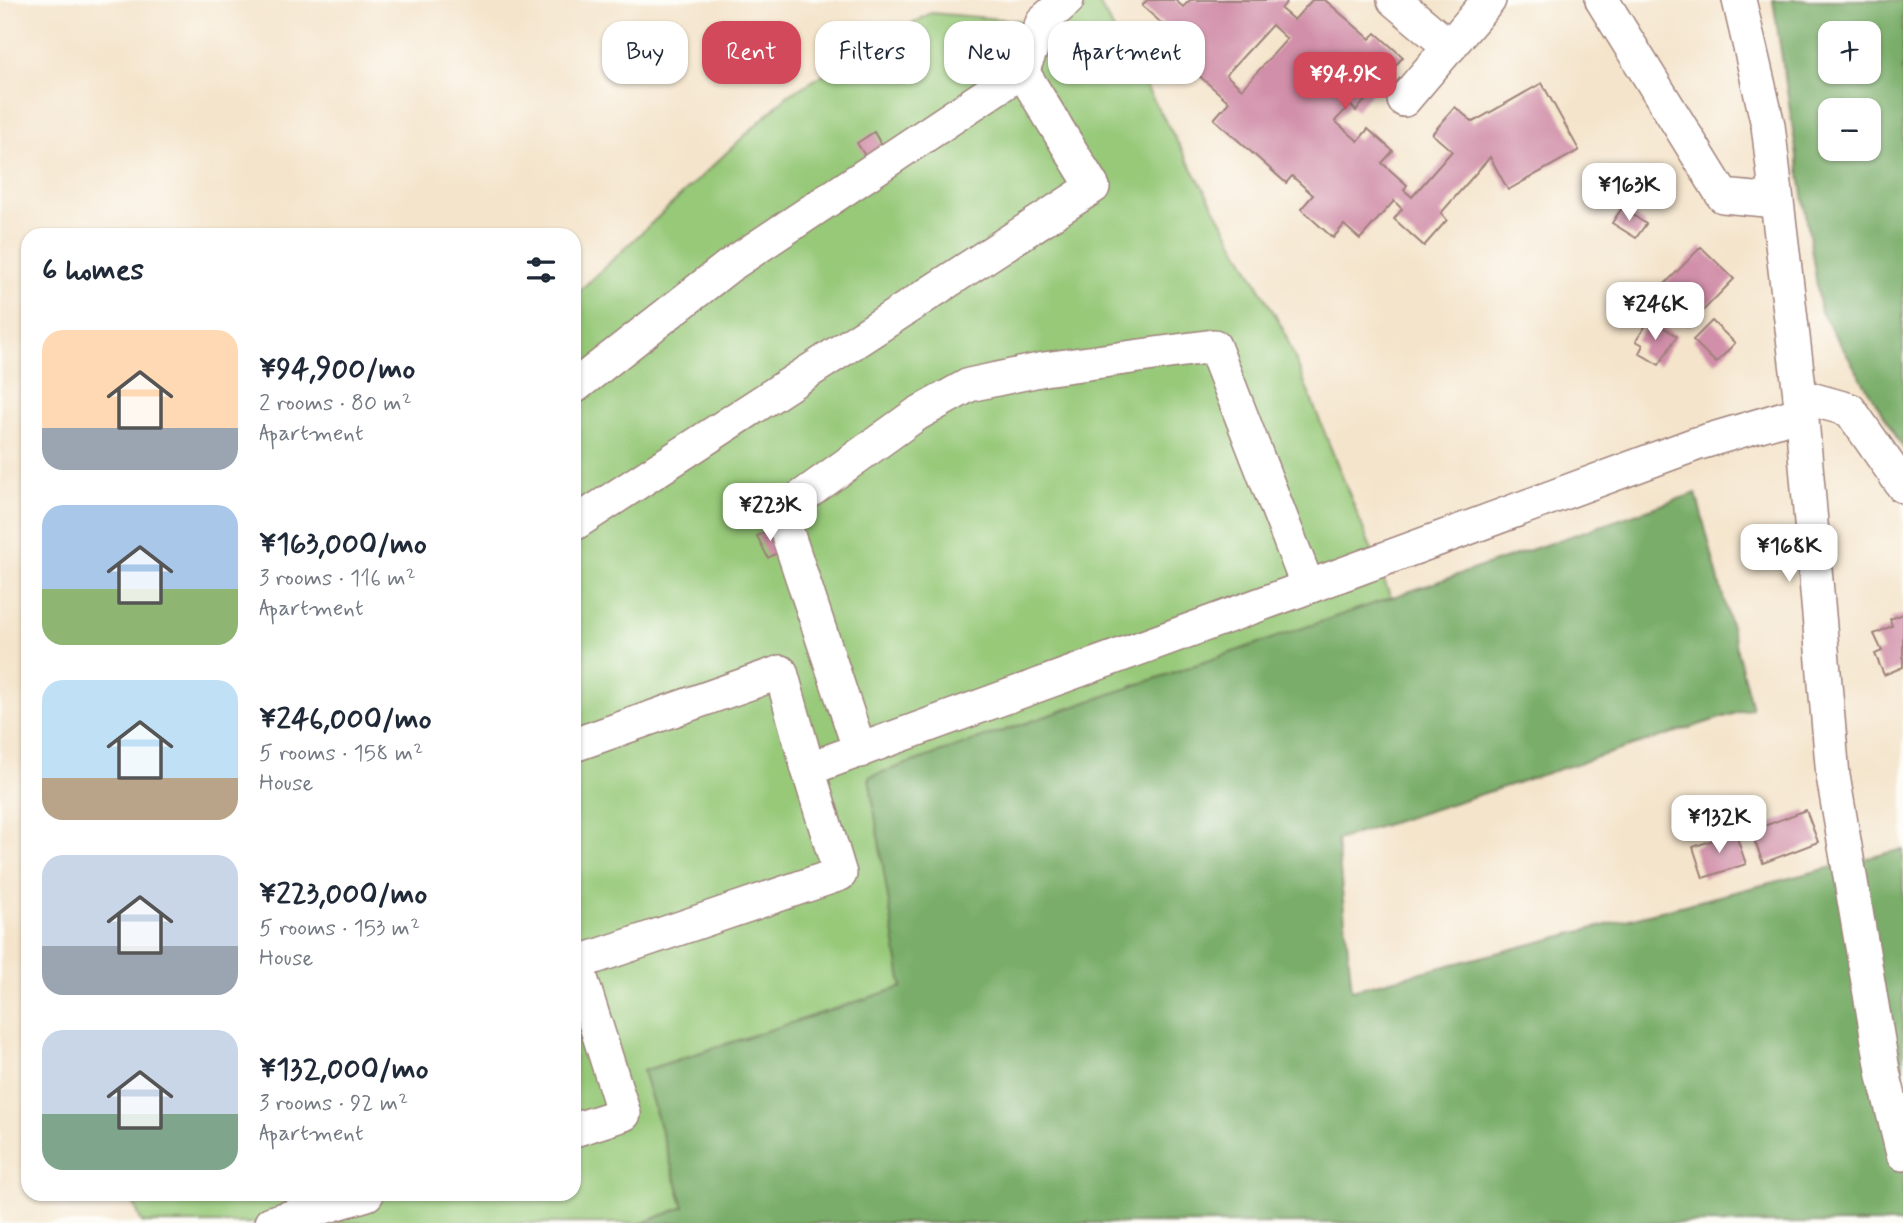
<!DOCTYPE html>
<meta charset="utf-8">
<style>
body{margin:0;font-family:Mynerve,sans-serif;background:#f6f6f7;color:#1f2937;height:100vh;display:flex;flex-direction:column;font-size:26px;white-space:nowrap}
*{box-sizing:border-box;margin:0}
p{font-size:23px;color:#747a83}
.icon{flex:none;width:38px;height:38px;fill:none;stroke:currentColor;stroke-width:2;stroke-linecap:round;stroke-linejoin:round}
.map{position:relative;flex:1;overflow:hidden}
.drawer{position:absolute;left:21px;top:228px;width:560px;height:973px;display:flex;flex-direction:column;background:#fff;border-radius:21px;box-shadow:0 2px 5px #0004}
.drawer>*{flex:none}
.guide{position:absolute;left:602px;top:21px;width:665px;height:63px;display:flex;gap:14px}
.buttons{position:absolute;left:1818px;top:21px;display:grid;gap:14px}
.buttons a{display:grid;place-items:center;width:63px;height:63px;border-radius:14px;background:#fff;box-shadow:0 2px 5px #0004;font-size:35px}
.price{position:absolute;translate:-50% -60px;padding:0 16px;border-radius:14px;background:#fff;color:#222;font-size:23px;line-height:46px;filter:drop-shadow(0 2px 4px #0008)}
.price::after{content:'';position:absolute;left:50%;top:42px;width:21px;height:16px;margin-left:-10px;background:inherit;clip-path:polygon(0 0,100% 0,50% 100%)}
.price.active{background:#d1495b;color:#fff}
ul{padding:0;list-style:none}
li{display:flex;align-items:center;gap:21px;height:175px;padding:0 21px}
li span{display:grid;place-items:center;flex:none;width:196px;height:140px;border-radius:21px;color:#555}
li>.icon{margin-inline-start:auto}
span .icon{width:84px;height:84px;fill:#fffc;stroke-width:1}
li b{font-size:30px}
h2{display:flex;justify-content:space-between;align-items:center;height:84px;padding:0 21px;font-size:30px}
.tag{padding:0 24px;border-radius:21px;background:#fff;box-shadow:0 2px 5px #0004;font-size:24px;line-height:63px}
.tag.active{background:#d1495b;color:#fff}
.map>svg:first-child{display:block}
.green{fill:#97c979;stroke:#707452;stroke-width:2}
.forest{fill:#79ad69;stroke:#62664a;stroke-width:2;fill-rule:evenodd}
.building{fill:#d18fa9;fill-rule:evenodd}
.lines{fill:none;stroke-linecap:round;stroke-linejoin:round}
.minor-casing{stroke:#9f827b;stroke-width:36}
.minor{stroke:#fff;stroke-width:33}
</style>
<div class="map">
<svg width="1903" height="1223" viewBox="0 0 1903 1223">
<rect width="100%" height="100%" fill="#fdfcf7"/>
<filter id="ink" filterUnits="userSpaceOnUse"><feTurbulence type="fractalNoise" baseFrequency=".0143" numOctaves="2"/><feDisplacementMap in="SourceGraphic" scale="14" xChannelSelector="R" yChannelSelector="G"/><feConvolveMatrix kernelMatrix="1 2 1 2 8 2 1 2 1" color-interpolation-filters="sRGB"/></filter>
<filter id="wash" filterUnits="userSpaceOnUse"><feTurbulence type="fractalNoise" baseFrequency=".00686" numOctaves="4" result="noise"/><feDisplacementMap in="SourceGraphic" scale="28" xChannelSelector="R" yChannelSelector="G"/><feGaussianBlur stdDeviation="1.57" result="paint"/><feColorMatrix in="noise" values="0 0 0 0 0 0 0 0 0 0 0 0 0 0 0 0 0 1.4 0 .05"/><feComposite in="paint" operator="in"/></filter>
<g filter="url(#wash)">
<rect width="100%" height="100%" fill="#f4e4cb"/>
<polygon class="green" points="1091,0 1097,0 1283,329 1391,598 869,777 903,987 643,1071 684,1208 642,1223 142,1223 130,1194 574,1194 574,296 788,95 931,13 1062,24"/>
<g class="forest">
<path d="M1773,0H1903V448L1821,312ZM1830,33H1869V72H1830ZM1830,110H1869V149H1830Z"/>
<polygon points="1696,493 1752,708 1337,840 1352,990 1903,849 1903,1223 642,1223 684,1207 643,1071 902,987 869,777"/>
</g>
<g id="blocks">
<g class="building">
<path d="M1147,0H1175L1183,7L1190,0H1288L1281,9L1294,20L1312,0H1325L1370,39L1376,33L1403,57L1356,111L1350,105L1335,121L1358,141L1368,129L1393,151L1382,163L1407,185L1404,190L1412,197L1452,151L1432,134L1455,107L1473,122L1542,83L1579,150L1508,190L1490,157L1441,213L1447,220L1424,246L1394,219L1402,209L1394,201L1360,239L1344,225L1333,238L1301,209L1313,195L1292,176L1286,183L1214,119L1229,102L1180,59L1190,48L1142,6ZM1272,25L1287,39L1242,89L1226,75Z"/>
<polygon points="874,132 882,146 865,156 857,143"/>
<polygon points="1622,208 1646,224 1636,238 1612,223"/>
<polygon points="1701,247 1734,279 1688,326 1655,294"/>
<polygon points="1650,319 1677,336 1659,365 1639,353 1643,345 1636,341"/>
<polygon points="1712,321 1735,343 1716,363 1693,340"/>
<polygon points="772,528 783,550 768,558 757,536"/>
<polygon points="1903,614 1903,667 1884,675 1875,654 1882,651 1874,634 1892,626 1890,619"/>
<polygon points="1806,810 1818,842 1763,863 1751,831"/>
<polygon points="1735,832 1746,864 1703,878 1693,847"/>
</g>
</g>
</g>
<g filter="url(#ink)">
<use href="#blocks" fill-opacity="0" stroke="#9f827b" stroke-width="2"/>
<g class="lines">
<g class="minor-casing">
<g id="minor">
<polyline points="1394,0 1450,47"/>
<polyline points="1602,0 1723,196 1776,201"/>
<polyline points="1739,0 1768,125 1800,396 1833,776 1884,1076 1903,1154"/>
<polyline points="1404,100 1489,0"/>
<polyline points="574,387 729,266 1022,71 1043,21 1067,0"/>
<polyline points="1800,396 1850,410 1903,486"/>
<polyline points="574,524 1093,187 1022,71"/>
<polyline points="574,745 781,672 808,769 840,874 577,963"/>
<polyline points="860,751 785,526 800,498 917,414 969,385 1044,369 1214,346 1308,587"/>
<polyline points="808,769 1308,587 1696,444 1801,413"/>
<polyline points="574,956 624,1114 574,1130"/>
<polyline points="271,1223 367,1194"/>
</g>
</g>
<use href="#minor" class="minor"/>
</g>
</g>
</svg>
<div class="buttons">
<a>+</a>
<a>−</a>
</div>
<b class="price active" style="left:1345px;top:112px">¥94.9K</b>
<b class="price" style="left:1629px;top:223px">¥163K</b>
<b class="price" style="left:1655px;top:342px">¥246K</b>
<b class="price" style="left:770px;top:543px">¥223K</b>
<b class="price" style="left:1789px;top:584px">¥168K</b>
<b class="price" style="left:1719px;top:855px">¥132K</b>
<div class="guide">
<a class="tag">Buy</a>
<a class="tag active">Rent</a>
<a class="tag">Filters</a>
<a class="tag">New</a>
<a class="tag">Apartment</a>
</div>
<section class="drawer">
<h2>6 homes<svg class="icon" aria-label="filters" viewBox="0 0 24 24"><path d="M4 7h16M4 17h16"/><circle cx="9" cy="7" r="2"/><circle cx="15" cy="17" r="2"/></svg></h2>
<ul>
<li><span style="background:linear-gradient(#ffd9b3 70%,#9aa5b1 0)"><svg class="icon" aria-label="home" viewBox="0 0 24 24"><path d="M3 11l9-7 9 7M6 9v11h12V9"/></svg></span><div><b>¥94,900/mo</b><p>2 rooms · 80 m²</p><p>Apartment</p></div></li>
<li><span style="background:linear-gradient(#a9c7e8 60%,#8fb573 0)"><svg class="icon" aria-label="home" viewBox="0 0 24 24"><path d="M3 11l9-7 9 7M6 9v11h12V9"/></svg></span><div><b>¥163,000/mo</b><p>3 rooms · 116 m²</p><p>Apartment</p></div></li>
<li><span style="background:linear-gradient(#bfe0f5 70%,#b9a48a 0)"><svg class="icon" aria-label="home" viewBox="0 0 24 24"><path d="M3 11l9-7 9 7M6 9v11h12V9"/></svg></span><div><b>¥246,000/mo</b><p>5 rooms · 158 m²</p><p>House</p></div></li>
<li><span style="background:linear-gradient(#c9d6e8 65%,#9aa5b1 0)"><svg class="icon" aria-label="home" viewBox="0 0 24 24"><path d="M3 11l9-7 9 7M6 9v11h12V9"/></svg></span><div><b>¥223,000/mo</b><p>5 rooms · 153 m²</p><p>House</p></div></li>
<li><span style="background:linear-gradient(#c9d6e8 60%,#7fa58c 0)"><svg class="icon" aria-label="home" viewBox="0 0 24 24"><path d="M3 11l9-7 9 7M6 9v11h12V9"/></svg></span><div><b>¥132,000/mo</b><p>3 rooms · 92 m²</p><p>Apartment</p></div></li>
</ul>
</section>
</div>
